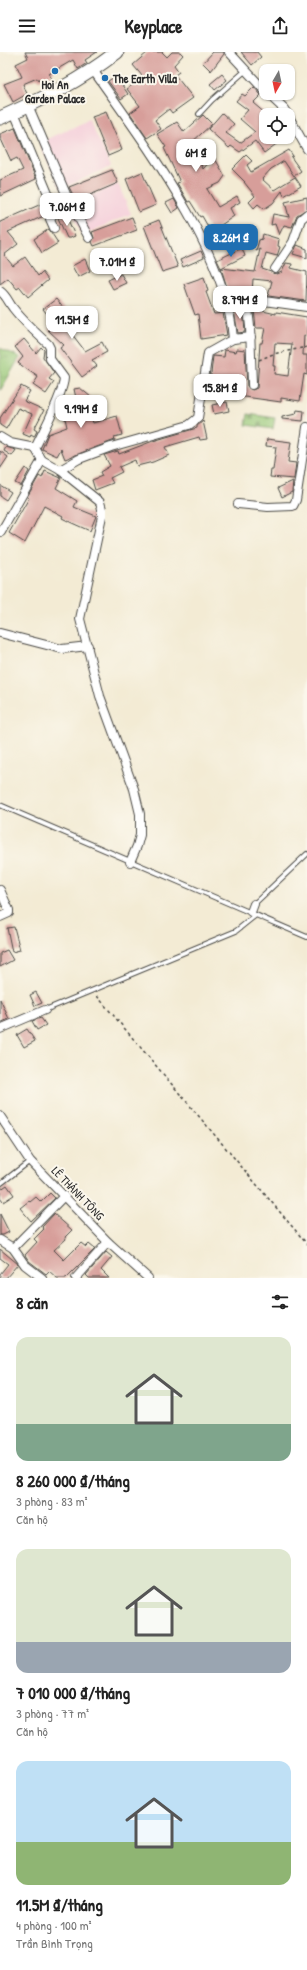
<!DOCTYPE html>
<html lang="vi">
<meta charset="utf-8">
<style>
body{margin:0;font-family:"Patrick Hand",sans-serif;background:#f6f6f6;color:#222;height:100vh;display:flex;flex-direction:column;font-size:15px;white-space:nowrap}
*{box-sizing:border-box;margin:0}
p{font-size:13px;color:#767676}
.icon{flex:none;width:22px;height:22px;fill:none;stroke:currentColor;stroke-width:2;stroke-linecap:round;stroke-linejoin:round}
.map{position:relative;height:1226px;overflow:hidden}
.panel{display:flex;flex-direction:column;background:#fff;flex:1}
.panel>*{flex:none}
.needle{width:26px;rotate:189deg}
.fabs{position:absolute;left:259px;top:12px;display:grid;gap:8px}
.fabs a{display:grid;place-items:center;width:36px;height:36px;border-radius:8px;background:#fff;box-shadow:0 1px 3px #0004;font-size:20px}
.price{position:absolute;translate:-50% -34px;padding:0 9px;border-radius:8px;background:#fff;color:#222;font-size:13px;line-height:26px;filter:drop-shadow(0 1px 2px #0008)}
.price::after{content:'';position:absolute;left:50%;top:24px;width:12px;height:9px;margin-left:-6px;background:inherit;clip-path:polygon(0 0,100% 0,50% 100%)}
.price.active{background:#1f6fb2;color:#fff}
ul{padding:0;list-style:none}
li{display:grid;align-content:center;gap:8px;height:212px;padding:0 16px}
li span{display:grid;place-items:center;height:124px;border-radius:12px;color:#555}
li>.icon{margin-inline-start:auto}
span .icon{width:72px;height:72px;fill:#fffc;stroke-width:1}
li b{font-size:17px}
h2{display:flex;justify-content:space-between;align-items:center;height:48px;padding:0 16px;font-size:17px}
header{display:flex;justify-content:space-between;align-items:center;height:52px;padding:0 16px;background:#fff;font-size:18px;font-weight:700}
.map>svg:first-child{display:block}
.built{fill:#f5cfda}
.grass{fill:url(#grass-tufts);stroke:#627a51}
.cemetery{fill:url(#cemetery-stones);stroke:#627a51}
.building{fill:#d79e9a;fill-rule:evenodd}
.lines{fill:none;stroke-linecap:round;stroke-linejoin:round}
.lane-casing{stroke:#494844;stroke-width:6}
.street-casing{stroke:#494844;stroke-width:10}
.primary-casing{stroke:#494844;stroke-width:15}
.path{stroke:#494844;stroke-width:1.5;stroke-dasharray:3 3;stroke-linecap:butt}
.lane{stroke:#fff;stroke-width:4}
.street{stroke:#fff;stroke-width:8}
.primary{stroke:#fff;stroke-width:13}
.poi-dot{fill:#1f6fb2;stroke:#fbf7ec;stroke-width:1.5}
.labels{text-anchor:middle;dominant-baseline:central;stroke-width:4;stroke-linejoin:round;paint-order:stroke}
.poi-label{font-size:12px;font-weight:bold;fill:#2b2b2b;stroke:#fbf7ec;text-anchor:start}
.street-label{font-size:12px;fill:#2b2b2b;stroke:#fbf7ec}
</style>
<header><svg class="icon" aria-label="menu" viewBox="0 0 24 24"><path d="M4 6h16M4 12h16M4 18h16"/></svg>Keyplace<svg class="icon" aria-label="share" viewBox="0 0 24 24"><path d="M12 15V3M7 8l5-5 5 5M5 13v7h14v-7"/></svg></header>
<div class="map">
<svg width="307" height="1226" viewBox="0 0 307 1226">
<defs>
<pattern id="grass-tufts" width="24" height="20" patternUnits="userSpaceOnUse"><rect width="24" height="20" fill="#98c877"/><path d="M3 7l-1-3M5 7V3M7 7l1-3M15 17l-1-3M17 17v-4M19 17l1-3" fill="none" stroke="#7ca362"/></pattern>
<pattern id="cemetery-stones" width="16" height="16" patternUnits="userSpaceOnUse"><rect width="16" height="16" fill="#98c877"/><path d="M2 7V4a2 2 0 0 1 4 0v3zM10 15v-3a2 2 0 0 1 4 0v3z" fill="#7ca362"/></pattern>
</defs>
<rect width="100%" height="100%" fill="#fbf7ec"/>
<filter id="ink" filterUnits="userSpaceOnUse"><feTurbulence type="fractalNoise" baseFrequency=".025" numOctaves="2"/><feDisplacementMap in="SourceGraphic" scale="8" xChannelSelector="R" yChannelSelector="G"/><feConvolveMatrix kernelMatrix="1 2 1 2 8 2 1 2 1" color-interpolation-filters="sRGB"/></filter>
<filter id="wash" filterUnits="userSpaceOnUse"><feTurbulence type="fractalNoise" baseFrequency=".012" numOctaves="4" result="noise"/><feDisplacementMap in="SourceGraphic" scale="16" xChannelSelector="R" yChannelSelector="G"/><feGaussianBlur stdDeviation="0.9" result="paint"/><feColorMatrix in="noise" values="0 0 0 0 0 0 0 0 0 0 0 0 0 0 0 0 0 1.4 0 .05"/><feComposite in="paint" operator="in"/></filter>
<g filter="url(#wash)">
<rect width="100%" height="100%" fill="#f3ebd4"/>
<g class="built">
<polygon points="89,68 111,114 61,137 39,91"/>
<polygon points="118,132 131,162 82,183 69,153"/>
</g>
<polygon class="grass" points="0,296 20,305 0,339"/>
<polygon class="cemetery" points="248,362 275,366 273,377 246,373"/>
<g id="blocks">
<g class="building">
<polygon points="25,0 97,0 85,8 87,11 78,17 73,8 49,22 54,31 46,36 41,28 39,29 37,26 23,32 27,42 13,50 4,32 22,25 16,12 28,6"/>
<polygon points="148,0 162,0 167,5 172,0 180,0 183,3 174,13 179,20 175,23 193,46 172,61 169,57 155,68 161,77 147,86 130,61 140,54 127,37 143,25 133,13"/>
<polygon points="213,0 224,0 224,2 211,19 203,11"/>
<polygon points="241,0 257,0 261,5 252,13"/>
<polygon points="222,22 227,28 215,38 210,32"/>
<polygon points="116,24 128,42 121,47 108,29"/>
<polygon points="254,35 261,43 253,51 266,62 266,85 286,85 264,101 255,89 240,100 231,94 229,96 208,77 222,61 234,72 226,81 240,91 255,80 240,67 248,58 236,49 242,42 245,44"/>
<polygon points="106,60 122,98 108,104 92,65"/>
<polygon points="203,63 212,72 191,91 193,96 203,117 214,105 225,124 220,131 207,137 218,155 237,144 240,150 230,156 234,164 211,180 202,164 200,165 190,149 188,150 177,131 180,130 164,96 166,95 157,82 177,70 184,80"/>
<polygon points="15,76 36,127 0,144 0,128 23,118 17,106 11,109 0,85 0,82"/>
<polygon points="289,98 293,104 291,105 301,119 294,124 284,109 271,117 262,127 274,138 295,125 301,134 284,144 282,139 273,151 264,157 258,152 254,156 249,150 255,144 244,130 245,130 232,117 246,103 252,109 247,113 251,120"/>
<polygon points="112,118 118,131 76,149 69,135"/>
<polygon points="142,120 156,153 139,160 126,127"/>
<polygon points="307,145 307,157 297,163 292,175 284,173 279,183 275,172 271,173 273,162 289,165 285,150"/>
<polygon points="174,147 179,156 172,161 166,151"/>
<polygon points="46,150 48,157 46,163 8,180 18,192 4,203 13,214 25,205 38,224 42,220 48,228 28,245 20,235 17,237 8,226 0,232 0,170"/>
<polygon points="66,163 75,184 70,186 67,186 58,166"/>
<polygon points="132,165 137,178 94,194 92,190 94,186 92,180"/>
<polygon points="159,168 178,215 162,220 144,174"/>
<polygon points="49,177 58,191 42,201 34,187"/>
<polygon points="263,182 279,187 278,194 280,195 277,204 266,201 262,217 277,222 282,220 286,211 292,212 291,216 307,220 306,249 268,244 272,229 253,227 252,240 233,237 228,239 221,216 255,220 260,197 256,199 259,188 262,187"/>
<polygon points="297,193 307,197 307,206 293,202"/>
<polygon points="242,196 245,204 221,216 217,208"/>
<polygon points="201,199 204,206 183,215 180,208"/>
<polygon points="85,207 90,219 78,225 72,214"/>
<polygon points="121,222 126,231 113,237 108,228"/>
<polygon points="204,225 208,239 206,240 214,262 223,261 227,283 201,287 198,262 195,263 184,232"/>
<polygon points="56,247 65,258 64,259 75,270 68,277 85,299 102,290 107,300 92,308 97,314 82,325 60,296 64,293 48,278 55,272 43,257"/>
<polygon points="237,256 243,256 245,280 238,281 234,259 238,259"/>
<path d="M254,257L276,262V260L307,265V284L304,283L303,303H307V323L304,322L300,349L281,346V350L209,340L213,304L224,305L225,298L236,300L237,297L245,298L247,334L252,338L257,336L260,291H262L265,276H256ZM275,291L292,292L288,324L274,322L275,314H273Z"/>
<polygon points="24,287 36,301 41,295 44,298 43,305 54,321 49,327 54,330 46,342 33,333 38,325 18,311 23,305 15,295"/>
<polygon points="21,334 30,339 24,349 44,358 34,377 37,379 34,385 31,383 30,385 23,382 32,362 18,356 6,377 0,373 0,366"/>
<polygon points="80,336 97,350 88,354 93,371 117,364 122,383 114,385 115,388 65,407 61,397 57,404 42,397 48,382 67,375 62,353 72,350 71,348 76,346 74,337"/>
<polygon points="227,350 229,359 214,362 212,353"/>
<polygon points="297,358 304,359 303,369 282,367 282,365 296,362"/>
<polygon points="203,369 207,387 200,388 199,385 165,395 169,403 153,410 137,414 135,408 119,415 122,420 110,426 113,431 95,438 92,428 102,424 100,420 110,414 104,403 118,399 119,402 153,389 190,378 197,376 197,374"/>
<polygon points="267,387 291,390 288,410 296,411 294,427 270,425 271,418 273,418 276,395 266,394"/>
<polygon points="6,395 16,398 12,404 4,399"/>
<polygon points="0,399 8,405 0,417"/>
<polygon points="25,416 29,419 21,434 15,431"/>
<polygon points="45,419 61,426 56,436 77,449 74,455 96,464 90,479 72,471 62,466 63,464 44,454 25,491 9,481 29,446 27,445 39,424 42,426"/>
<polygon points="293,429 292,440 282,445 278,436"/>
<polygon points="0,433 11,440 6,448 0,444"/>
<polygon points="14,875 20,898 12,900 7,876"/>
<polygon points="7,898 13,908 0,915 0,901"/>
<polygon points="36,940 42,951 35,954 30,943"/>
<polygon points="0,947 9,967 0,971"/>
<polygon points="41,966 46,973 37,978 32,969"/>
<polygon points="27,977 35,989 24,995 17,983"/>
<polygon points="7,1133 14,1143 3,1150 0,1146 0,1138"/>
<polygon points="50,1141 55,1146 31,1169 20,1156 29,1149 30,1150 36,1145 41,1150"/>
<polygon points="0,1162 9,1180 3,1183 0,1183"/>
<polygon points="54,1162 72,1178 65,1185 66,1187 54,1198 64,1208 81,1191 86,1195 89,1192 95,1197 66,1226 57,1226 49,1219 46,1222 29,1209 25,1203 37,1190 34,1187 44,1177 42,1175"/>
<polygon points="0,1197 18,1212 6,1226 0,1226 0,1222 8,1212 0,1206"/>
<polygon points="106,1200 112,1205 101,1218 109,1226 89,1226 86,1223"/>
</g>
</g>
</g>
<g filter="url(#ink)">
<use href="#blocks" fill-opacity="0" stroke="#494844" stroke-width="1"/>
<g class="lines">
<g class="lane-casing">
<g id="lane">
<polyline points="199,62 212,48 245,19"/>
<polyline points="0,753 307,885"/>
<polyline points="254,852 307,802"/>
<polyline points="45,958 236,879 256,863"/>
<polyline points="0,1132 30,1109"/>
</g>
</g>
<g class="street-casing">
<g id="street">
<polyline points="229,0 266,40"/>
<path d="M93,18C143,89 227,199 233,287"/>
<polyline points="267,41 284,57 288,63"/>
<polyline points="28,53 66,142 89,186"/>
<polyline points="14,60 54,156 54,161 50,167 54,176"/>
<polyline points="288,63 307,97"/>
<polyline points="275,217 293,190 301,167 307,162"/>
<path d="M0,239C7,244 8,250 13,256C23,269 36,281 48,292L50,296V307L64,326C64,340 42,382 35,396"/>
<polyline points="252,333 250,275 248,256 250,249 257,248 307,255"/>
<polyline points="0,385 10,391 35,396 42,408 60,418 100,450 102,457 102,464 80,567 100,644 134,737 140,762 140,783 137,794 130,810"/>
<polyline points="60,418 79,407 111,395 189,373 198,366 208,301 233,287 251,285"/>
<polyline points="238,452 268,455 293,454 296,448 307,375"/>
<polyline points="1,480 42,408"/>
<polyline points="0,581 62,597 88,594"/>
<polyline points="0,838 9,858 9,861 0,865"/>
<polyline points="251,860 254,852"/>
<polyline points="0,977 45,958"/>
<polyline points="0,1064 30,1109 108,1190 148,1226"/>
<polyline points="0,1188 13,1196 25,1213 42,1226"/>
<polyline points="13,1196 64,1144"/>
<polyline points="76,1226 108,1190"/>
</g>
</g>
<g class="primary-casing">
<path id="primary" d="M0,66C45,46 78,30 117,0"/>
</g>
<g class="path">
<polyline points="259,308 273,302 307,295"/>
<polyline points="97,944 307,1192"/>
</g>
<use href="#lane" class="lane"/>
<use href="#street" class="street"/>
<use href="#primary" class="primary"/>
</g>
</g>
<g class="poi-dot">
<circle cx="55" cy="19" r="4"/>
<circle cx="105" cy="26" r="4"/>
</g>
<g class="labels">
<g class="poi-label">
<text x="113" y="26">The Earth Villa</text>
<text x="55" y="32" text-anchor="middle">Hoi An<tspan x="55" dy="14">Garden Palace</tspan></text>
</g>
<g class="street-label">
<text transform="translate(78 1141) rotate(46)">LÊ THÁNH TÔNG</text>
</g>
</g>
</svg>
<div class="fabs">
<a><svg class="needle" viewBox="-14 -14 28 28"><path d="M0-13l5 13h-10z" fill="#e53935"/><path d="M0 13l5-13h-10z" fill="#767676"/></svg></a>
<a><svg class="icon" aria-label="locate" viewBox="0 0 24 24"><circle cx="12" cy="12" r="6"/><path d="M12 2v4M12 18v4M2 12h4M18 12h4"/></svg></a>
</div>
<b class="price" style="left:196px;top:121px">6M ₫</b>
<b class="price" style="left:67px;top:175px">7.06M ₫</b>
<b class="price active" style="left:231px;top:206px">8.26M ₫</b>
<b class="price" style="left:117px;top:230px">7.01M ₫</b>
<b class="price" style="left:240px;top:268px">8.79M ₫</b>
<b class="price" style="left:72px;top:288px">11.5M ₫</b>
<b class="price" style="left:220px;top:356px">15.8M ₫</b>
<b class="price" style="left:81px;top:377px">9.19M ₫</b>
</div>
<section class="panel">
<h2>8 căn<svg class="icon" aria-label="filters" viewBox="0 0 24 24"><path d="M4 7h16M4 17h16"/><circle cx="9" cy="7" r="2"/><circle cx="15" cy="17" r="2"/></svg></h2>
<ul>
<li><span style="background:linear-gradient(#dfe7d0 70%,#7fa58c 0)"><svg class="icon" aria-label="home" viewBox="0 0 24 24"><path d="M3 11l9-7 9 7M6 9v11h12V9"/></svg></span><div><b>8 260 000 ₫/tháng</b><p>3 phòng · 83 m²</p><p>Căn hộ</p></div></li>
<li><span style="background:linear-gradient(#dfe7d0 75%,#9aa5b1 0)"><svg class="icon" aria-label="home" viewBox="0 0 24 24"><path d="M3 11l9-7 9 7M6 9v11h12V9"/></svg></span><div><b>7 010 000 ₫/tháng</b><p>3 phòng · 77 m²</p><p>Căn hộ</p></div></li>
<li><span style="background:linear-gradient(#bfe0f5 65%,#8fb573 0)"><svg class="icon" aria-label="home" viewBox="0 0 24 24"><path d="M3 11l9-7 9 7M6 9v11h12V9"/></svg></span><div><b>11.5M ₫/tháng</b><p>4 phòng · 100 m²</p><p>Trần Bình Trọng</p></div></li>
</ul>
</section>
